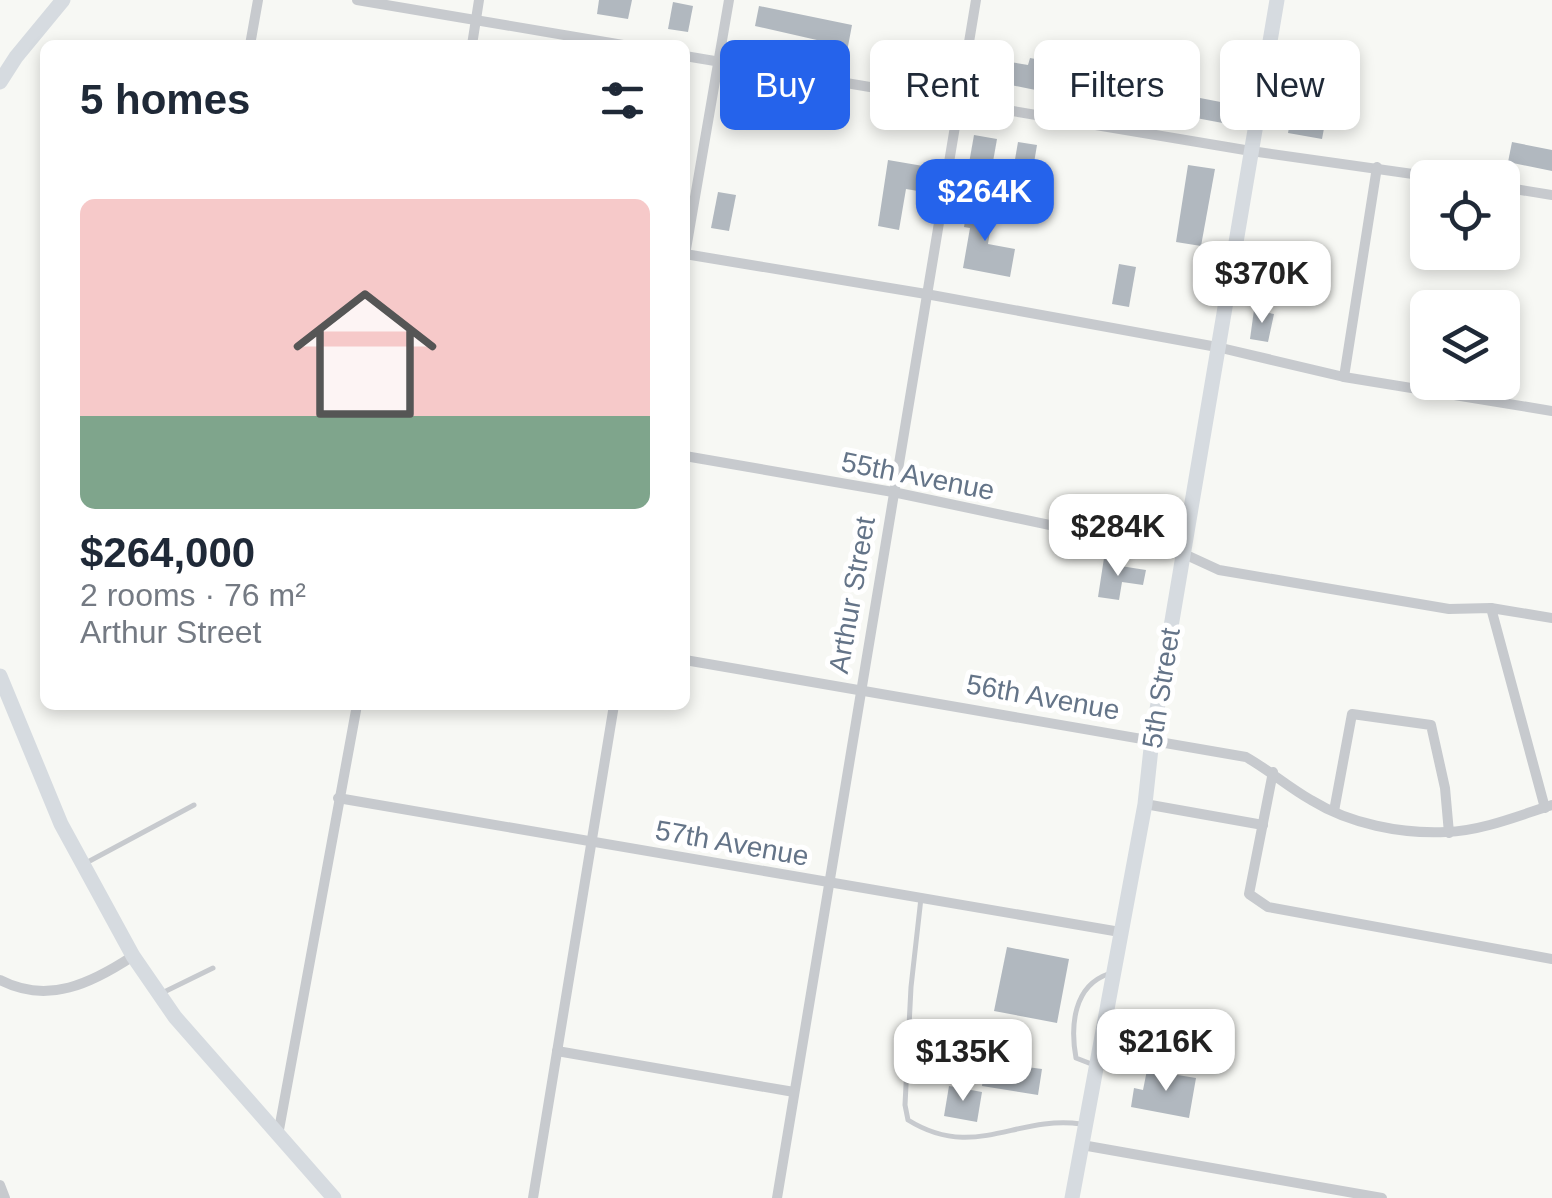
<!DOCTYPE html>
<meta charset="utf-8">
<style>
body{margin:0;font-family:Helvetica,sans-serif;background:#f6f6f7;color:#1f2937;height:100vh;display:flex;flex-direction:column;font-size:38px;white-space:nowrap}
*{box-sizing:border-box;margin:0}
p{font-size:32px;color:#747a83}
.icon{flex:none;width:55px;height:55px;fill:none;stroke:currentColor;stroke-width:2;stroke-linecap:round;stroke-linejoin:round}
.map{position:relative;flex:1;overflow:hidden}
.sheet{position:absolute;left:40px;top:40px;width:650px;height:670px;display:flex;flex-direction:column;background:#fff;border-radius:15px;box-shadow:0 5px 15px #0003}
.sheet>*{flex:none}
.top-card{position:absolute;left:720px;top:40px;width:680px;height:90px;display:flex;gap:20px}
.buttons{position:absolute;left:1410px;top:160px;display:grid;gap:20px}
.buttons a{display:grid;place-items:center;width:110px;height:110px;border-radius:15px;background:#fff;box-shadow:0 5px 15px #0003;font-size:50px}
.price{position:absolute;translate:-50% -85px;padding:0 22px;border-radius:20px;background:#fff;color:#222;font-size:32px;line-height:65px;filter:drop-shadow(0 2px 5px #0008)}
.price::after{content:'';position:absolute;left:50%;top:60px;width:30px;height:22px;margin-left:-15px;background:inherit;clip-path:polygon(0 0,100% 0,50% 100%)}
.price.selected{background:#2563eb;color:#fff}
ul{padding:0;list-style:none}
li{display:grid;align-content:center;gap:20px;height:530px;padding:0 40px}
li span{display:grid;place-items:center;height:310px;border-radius:15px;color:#555}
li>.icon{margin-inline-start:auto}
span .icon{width:180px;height:180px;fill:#fffc;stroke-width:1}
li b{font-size:42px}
h2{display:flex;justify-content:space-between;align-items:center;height:120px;padding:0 40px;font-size:42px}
.pill{padding:0 35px;border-radius:15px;background:#fff;box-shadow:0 5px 15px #0003;font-size:35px;line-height:90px}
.pill.selected{background:#2563eb;color:#fff}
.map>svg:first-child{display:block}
.building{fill:#b1b8bf}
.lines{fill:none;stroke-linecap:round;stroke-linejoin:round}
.lane{stroke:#c7cace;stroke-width:5}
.street{stroke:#c7cace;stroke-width:10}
.secondary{stroke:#d6dbe0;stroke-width:15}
.primary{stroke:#d6dbe0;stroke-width:15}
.labels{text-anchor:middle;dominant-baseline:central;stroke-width:10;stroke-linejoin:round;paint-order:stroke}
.street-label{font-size:28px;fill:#647488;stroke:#fff}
</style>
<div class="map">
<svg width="1552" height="1198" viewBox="0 0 1552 1198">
<rect width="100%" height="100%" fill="#f7f8f4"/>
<g class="building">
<polygon points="599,0 632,0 628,19 597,14"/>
<polygon points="673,2 693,6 688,32 668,29"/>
<polygon points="759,6 852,25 846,57 828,54 830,43 755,26"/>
<polygon points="1306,48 1333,53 1318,121 1325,123 1322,139 1288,133 1291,117 1294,117"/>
<polygon points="986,58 1028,65 1030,58 1041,60 1040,65 1065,70 1060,95 1006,84 1005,90 981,86"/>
<polygon points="1096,69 1133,78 1129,103 1090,99"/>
<polygon points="1160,73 1181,77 1175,114 1153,110"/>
<polygon points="1200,98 1231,104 1228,124 1196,118"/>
<polygon points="974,135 997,139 991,173 968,169"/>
<polygon points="1018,142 1037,145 1032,175 1013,171"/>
<polygon points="1512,142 1552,150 1552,171 1508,162"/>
<polygon points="888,160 929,167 924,192 906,189 899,230 878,226"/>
<polygon points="1188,165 1215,169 1201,246 1176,242"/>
<polygon points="718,192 736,195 729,231 711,228"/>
<polygon points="968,202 994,206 988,244 1015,249 1010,277 963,268 970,228 964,227"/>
<polygon points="1119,264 1136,267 1129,307 1112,304"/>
<polygon points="1254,310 1274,314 1268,342 1250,339"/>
<polygon points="1104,558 1115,560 1114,565 1146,570 1143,585 1122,582 1119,600 1098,597"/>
<polygon points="1007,947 1069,959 1057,1023 994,1011"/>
<polygon points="989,1032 1016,1036 1012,1065 1042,1069 1038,1095 982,1086"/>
<polygon points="1147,1070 1196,1078 1189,1118 1131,1107 1134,1088 1143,1090"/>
<polygon points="949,1086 982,1092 977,1122 944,1116"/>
</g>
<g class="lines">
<g class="lane">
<polyline points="84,864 194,805"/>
<path d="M921,898L911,987L905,1105L908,1120C974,1161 1015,1115 1081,1124"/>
<polyline points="162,993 213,968"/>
<path d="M1094,1065L1076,1058C1070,1025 1074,986 1108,974"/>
</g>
<g class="street">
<polyline points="357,0 623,45"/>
<polyline points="250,45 258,0"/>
<polyline points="472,45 479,0"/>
<polyline points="685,56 1251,151 1441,178"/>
<polyline points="1502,187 1552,195"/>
<polyline points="685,254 926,294 1217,347 1344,377 1552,411"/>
<polyline points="685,255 729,0"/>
<polyline points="1344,377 1377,167"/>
<polyline points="685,456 893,492 1182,553 1219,570 1449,609 1491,608 1552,618"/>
<polyline points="1491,608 1545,808"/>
<path d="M685,660L1246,757C1269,770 1288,787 1311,800C1350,824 1401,834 1446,832C1481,831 1518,816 1552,805"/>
<polyline points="1273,772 1249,894 1268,907 1552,959"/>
<polyline points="338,798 1120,932"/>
<polyline points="1145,804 1263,825"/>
<polyline points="1334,811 1352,714 1431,725 1445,788 1449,833"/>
<path d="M0,980C48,1005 92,983 133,956"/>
<polyline points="1101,1045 1213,1065"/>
<polyline points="557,1051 794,1092"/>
<polyline points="278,1135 357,705"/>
<polyline points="1082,1145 1382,1198"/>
<polyline points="0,1185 5,1198"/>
<polyline points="533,1198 614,705"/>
<polyline points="777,1198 976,0"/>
</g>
<polyline class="secondary" points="1072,1198 1145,804 1152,739 1277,0"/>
<g class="primary">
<polyline points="0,82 16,57 63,0"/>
<polyline points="0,676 61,824 133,956 175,1017 334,1198"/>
</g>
</g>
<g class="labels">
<g class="street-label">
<text transform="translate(918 476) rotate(11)">55th Avenue</text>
<text transform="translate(852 595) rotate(-80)">Arthur Street</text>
<text transform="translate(1161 688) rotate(-81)">5th Street</text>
<text transform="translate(1043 697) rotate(10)">56th Avenue</text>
<text transform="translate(732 843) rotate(10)">57th Avenue</text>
</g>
</g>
</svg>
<div class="buttons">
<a><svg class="icon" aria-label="locate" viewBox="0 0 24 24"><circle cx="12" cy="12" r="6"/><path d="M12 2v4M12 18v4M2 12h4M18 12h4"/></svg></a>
<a><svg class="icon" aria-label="layers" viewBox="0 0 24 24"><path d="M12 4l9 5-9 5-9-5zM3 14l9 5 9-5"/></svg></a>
</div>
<b class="price selected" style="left:985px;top:244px">$264K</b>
<b class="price" style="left:1262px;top:326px">$370K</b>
<b class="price" style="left:1118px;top:579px">$284K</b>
<b class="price" style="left:1166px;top:1094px">$216K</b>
<b class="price" style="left:963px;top:1104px">$135K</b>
<div class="top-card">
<a class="pill selected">Buy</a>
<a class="pill">Rent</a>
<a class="pill">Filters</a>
<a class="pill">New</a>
</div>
<section class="sheet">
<h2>5 homes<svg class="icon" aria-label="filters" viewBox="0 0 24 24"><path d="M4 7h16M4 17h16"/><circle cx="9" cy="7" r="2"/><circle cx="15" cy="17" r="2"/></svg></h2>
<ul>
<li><span style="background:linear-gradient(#f6c9c9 70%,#7fa58c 0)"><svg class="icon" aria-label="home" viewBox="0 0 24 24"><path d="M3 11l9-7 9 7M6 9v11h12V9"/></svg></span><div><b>$264,000</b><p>2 rooms · 76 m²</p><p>Arthur Street</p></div></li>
</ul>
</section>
</div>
